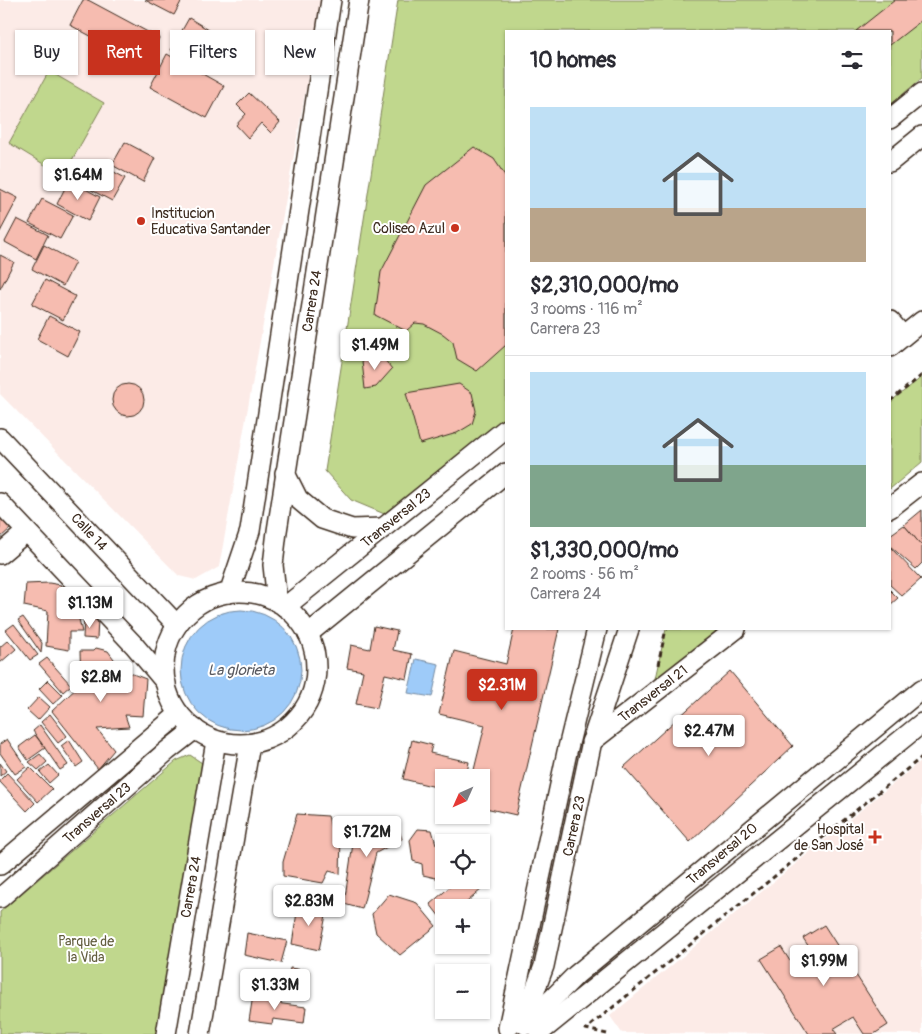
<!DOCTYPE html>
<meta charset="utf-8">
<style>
body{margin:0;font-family:Pangolin,sans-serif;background:#f2f2f3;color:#2b2b33;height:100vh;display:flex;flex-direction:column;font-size:19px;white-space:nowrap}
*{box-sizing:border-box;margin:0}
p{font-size:16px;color:#7c7c81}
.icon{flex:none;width:28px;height:28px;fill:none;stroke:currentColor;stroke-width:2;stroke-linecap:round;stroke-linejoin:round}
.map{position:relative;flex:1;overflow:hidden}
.sheet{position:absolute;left:505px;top:30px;width:386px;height:600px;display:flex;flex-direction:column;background:#fff;border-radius:0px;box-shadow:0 1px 4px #0004}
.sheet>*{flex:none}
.top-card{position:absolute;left:15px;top:30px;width:415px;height:45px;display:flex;gap:10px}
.needle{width:32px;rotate:225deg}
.tools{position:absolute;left:435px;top:769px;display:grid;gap:10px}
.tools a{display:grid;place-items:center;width:55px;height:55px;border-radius:0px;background:#fff;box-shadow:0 1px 4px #0004;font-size:25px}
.price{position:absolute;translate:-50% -42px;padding:0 11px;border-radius:5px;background:#fff;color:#222;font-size:16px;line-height:32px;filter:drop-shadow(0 1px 2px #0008)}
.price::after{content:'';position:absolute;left:50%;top:30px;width:15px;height:11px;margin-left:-8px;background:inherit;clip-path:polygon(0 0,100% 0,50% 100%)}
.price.selected{background:#c8321e;color:#fff}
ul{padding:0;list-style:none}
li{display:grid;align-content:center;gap:10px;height:265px;padding:0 25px}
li+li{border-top:1px solid #e1e1e2}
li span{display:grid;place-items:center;height:155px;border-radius:0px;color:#555}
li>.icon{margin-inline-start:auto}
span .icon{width:90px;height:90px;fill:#fffc;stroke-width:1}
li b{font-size:21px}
h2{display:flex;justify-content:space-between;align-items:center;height:60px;padding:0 25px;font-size:21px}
.pill{padding:0 18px;border-radius:0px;background:#fff;box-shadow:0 1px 4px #0004;font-size:18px;line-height:45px}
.pill.selected{background:#c8321e;color:#fff}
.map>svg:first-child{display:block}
.built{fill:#fcebe7}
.green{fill:#c0d78d;stroke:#7e8056}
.water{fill:#9ecbf9;stroke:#768ba1}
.building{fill:#f6bcb0;stroke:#3b2a1e}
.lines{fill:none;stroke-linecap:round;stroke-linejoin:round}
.minor-casing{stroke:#3b2a1e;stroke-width:22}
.path{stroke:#3b2a1e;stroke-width:3;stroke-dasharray:5 4;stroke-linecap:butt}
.minor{stroke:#fff;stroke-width:19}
.poi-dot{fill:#c8321e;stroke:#fff;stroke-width:2}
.labels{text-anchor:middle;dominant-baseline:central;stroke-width:4;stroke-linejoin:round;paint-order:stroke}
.poi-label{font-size:14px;fill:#3b2a1e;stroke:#fff;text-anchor:end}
.street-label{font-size:14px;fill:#3b2a1e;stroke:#fff}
.park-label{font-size:14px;fill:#635e3f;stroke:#fff}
.water-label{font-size:15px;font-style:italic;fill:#595a60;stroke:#fff}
</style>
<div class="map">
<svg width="922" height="1034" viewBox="0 0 922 1034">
<rect width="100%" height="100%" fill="#fff"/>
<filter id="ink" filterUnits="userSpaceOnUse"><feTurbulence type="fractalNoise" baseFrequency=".02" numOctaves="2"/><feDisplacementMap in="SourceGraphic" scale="10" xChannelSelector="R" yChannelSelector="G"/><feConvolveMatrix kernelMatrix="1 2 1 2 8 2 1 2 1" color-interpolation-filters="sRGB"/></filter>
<g filter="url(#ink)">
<g class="built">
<polygon points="0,0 322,0 219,567 196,580 179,576 0,394"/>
<polygon points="922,760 922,1034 622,1033 610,1016"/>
</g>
<g class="green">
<polygon points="398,0 922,0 922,78 890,105 890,31 506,31 506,433 394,518 351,500 325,471"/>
<polygon points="49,71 104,103 63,176 9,143"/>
<polygon points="922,377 922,462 890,489 890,402"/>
<polygon points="666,629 720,629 654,683"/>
<polygon points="190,755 202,763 158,1034 0,1034 0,912 176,761"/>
</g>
<g class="water">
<circle cx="241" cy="670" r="60"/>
<polygon points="416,659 439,664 432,697 408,693"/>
</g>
<g class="building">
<polygon points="83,0 88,0 159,38 145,65 70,25"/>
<polygon points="145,0 182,0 174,15"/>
<polygon points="895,0 922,0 922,20 890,45 890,31 856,31"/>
<polygon points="189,18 227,41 210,73 171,50"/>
<polygon points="167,54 224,86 207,118 150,87"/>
<polygon points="249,93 280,122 271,133 261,123 248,138 236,125 246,114 237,105"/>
<polygon points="125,142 155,158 143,182 112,165"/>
<polygon points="474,147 494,159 506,177 506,345 477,371 457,359 453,342 443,334 424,324 415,323 406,331 375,315 381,272 426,185"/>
<polygon points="94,161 125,178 112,201 82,185"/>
<polygon points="69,180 100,197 88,221 57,204"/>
<polygon points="0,189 18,198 0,232"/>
<polygon points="42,199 73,215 60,239 29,223"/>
<polygon points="17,219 48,235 36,259 5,242"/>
<polygon points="44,245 75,262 63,286 32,269"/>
<polygon points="0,255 14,262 0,289"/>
<polygon points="45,280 75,296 63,320 32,304"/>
<polygon points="49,316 80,332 68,356 37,339"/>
<polygon points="380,354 392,369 376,387 365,389 362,361"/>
<polygon points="459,384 472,393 476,411 472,424 457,433 420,444 406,393"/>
<circle cx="128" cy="400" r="16"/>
<polygon points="922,510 922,546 904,525"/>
<polygon points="0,515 11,528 0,538"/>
<polygon points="904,525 922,546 922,563 916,569 890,546 890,535"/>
<polygon points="890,547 921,579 902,596 890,585"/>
<polygon points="49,583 61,585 59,612 78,615 82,632 69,632 69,650 46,646 48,611 24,606 26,584"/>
<polygon points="65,589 76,593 73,604 64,600"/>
<polygon points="890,590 898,598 890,605"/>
<polygon points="77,604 84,605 86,614 75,612"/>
<polygon points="23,617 42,643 41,653 18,620"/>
<polygon points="84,618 98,619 97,639 83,638"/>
<polygon points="14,624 38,655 30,660 6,630"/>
<polygon points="374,626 397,631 393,650 412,654 407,679 385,674 377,708 356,704 363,671 347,668 351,645 370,649"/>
<polygon points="514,629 559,629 516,815 481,807 481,778 472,778 485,725 439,714 454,651 506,664"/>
<polygon points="8,640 16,649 0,663 0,647"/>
<polygon points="96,648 108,651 122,670 146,679 143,716 125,715 129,727 97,729 114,750 98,769 52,711 81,684 80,651 93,651"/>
<polygon points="47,658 71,685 63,692 39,664"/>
<polygon points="730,671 793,746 690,842 624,767"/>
<polygon points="48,680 63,695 53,704 39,689"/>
<polygon points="39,697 50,707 38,720 27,710"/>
<polygon points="50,714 67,736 58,743 41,722"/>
<polygon points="40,725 68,765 60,770 33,731"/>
<polygon points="35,735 45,748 28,760 19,747"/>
<polygon points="7,739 26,767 15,774 0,753 0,744"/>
<polygon points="69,740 83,762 76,767 61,746"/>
<polygon points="412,740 432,745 430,753 469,762 466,778 444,778 444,789 403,779"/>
<polygon points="40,754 47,762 38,770 29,762"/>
<polygon points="0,763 6,771 0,776"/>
<polygon points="49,765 58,775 49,783 40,772"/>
<polygon points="30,767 52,789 38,802 17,779"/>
<polygon points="7,773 35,803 27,811 0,782 0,780"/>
<polygon points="297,814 328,816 331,828 341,836 340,874 329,871 323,883 283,876 283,862"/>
<polygon points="396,820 402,839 376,853 362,909 344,904 355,830"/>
<polygon points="418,829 432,830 436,844 444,845 444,875 440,879 423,875 422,864 413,861 410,840"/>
<polygon points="446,880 473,880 482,889 460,908 444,908 443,921 430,904 451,886"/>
<polygon points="389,894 417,903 436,926 400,955 376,933 372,914"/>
<polygon points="298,906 327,910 319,950 292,944"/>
<polygon points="824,925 888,1025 874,1034 864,1034 853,1017 833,1029 837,1034 809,1034 761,959 781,947 790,961 809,947 803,938"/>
<polygon points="247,933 287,941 281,963 244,955"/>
<polygon points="290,968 309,971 307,997 286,994"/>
<polygon points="253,995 274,998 276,1003 306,1007 304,1023 273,1019 272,1024 249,1021"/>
</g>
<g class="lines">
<g class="minor-casing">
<g id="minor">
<polyline points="890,119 922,93"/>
<polyline points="890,162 922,136"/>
<polyline points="890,321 903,336"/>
<polyline points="890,347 922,321"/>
<polyline points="0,438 177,625"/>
<polyline points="285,473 298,499 322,519 352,529 383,528"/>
<polyline points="0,503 134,645 166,683"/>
<polyline points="890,508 922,483"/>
<polyline points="0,554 26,532"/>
<circle cx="240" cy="668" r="76"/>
<polyline points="229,593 250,531 331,0"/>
<polyline points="277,602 273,565 277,531 359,0"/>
<polyline points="285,607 506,429"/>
<polyline points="308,634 506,473"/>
<polyline points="591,742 736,629"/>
<polyline points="0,865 179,714"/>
<polyline points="0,898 167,751 195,729"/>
<polyline points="523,1023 544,966 592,741 629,629"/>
<polyline points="526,1025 576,975 922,689"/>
<polyline points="508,1028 567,752 597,629"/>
<polyline points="539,1033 922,723"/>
<polyline points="166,1034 216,741"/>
<polyline points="200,1034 250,744"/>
</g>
</g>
<g class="path">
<polyline points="890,401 922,375"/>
<polyline points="658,665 666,629"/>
<polyline points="607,1034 586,1029 922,757"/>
</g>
<use href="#minor" class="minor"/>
</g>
</g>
<g class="poi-dot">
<circle cx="141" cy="221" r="5"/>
<circle cx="455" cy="228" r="5"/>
<path d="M872.5 829.5h5v5h5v5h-5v5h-5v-5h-5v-5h5z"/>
</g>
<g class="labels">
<g class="poi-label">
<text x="151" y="213" text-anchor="start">Institucion<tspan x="151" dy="16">Educativa Santander</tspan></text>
<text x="445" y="228">Coliseo Azul</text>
<text x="864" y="829">Hospital<tspan x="864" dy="16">de San José</tspan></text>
</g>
<g class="street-label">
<text transform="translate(312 301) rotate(-81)">Carrera 24</text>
<text transform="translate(396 518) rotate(-39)">Transversal 23</text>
<text transform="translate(89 532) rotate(47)">Calle 14</text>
<text transform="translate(653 694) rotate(-38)">Transversal 21</text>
<text transform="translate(97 813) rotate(-41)">Transversal 23</text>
<text transform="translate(574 826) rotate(-78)">Carrera 23</text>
<text transform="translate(722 854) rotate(-40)">Transversal 20</text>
<text transform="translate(191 887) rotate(-80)">Carrera 24</text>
</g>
<g class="park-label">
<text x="86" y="941">Parque de<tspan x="86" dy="16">la Vida</tspan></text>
</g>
<g class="water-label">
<text x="241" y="670">La glorieta</text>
</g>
</g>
</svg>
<div class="tools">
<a><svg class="needle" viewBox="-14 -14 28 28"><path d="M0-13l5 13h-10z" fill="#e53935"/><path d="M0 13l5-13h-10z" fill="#7c7c81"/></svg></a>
<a><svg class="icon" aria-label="locate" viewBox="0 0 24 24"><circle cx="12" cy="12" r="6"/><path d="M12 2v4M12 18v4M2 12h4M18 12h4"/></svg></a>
<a>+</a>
<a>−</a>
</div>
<b class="price" style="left:78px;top:201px">$1.64M</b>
<b class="price" style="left:375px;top:371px">$1.49M</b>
<b class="price" style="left:90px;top:629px">$1.13M</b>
<b class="price" style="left:101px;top:703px">$2.8M</b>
<b class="price selected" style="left:502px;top:711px">$2.31M</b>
<b class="price" style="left:709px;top:757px">$2.47M</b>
<b class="price" style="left:367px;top:858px">$1.72M</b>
<b class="price" style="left:309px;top:927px">$2.83M</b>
<b class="price" style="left:824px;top:987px">$1.99M</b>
<b class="price" style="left:275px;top:1011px">$1.33M</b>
<div class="top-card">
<a class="pill">Buy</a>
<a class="pill selected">Rent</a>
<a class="pill">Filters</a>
<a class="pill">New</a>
</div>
<section class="sheet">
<h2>10 homes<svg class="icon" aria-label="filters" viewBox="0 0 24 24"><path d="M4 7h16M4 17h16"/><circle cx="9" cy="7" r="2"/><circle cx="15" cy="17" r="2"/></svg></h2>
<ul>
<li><span style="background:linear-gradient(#bfe0f5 65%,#b9a48a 0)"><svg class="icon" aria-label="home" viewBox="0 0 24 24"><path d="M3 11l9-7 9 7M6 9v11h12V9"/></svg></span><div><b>$2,310,000/mo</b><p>3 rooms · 116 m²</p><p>Carrera 23</p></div></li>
<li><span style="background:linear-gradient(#bfe0f5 60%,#7fa58c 0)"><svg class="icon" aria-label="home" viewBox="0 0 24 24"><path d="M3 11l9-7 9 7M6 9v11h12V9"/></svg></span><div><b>$1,330,000/mo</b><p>2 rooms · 56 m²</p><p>Carrera 24</p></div></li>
</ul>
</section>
</div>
